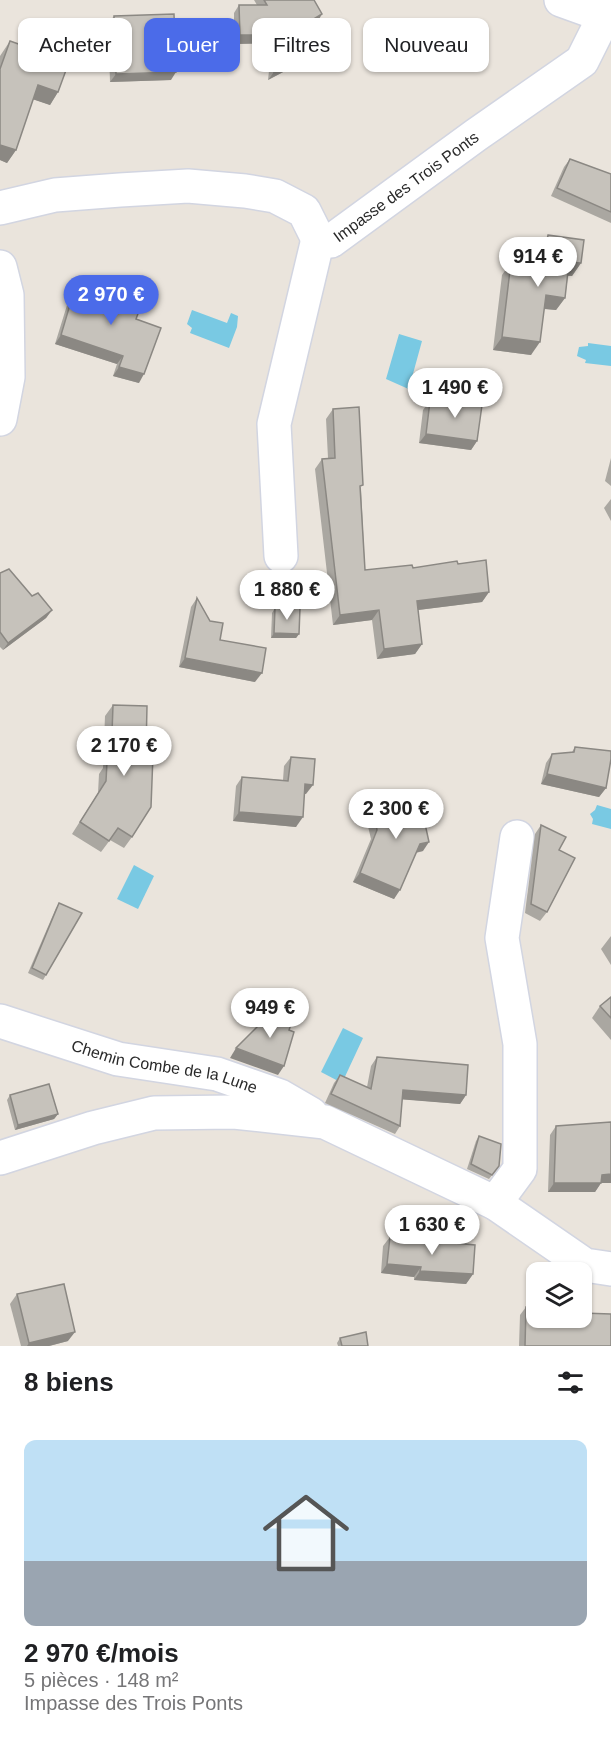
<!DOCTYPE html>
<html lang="fr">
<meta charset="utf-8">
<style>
body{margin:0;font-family:Helvetica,sans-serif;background:#f6f6f6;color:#202124;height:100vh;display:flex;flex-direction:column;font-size:22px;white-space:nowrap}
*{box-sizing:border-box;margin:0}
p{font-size:20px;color:#757577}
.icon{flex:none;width:33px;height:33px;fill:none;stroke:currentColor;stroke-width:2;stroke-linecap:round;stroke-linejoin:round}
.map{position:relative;height:1346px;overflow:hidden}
.side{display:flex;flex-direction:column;background:#fff;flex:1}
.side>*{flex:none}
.banner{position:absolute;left:18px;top:18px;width:576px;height:54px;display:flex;gap:12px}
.controls{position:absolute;left:526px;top:1262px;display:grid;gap:12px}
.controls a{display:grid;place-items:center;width:66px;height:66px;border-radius:12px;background:#fff;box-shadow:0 2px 4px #0004;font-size:30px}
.price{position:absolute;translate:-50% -51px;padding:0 14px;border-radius:21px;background:#fff;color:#222;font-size:20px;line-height:39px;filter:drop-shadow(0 2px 3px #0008)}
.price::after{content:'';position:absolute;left:50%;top:36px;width:18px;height:14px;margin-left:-9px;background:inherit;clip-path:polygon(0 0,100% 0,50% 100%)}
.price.active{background:#4b6be9;color:#fff}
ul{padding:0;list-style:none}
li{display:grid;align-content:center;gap:12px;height:318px;padding:0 24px}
li span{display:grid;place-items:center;height:186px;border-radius:12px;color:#555}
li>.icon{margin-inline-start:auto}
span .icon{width:108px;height:108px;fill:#fffc;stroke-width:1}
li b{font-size:26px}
h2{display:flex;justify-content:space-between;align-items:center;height:72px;padding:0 24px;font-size:26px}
.tag{padding:0 21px;border-radius:12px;background:#fff;box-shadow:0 2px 4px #0004;font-size:21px;line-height:54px}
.tag.active{background:#4b6be9;color:#fff}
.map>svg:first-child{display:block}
.water{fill:#79c9e3}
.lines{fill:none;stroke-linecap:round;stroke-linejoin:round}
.minor-casing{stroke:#d2d5e1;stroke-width:36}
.minor{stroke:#fff;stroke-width:33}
.wall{fill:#aaa7a1}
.shaded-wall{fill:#8b8883}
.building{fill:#c6c2bb;stroke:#8b8883;stroke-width:1.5}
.labels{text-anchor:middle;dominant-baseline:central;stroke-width:4.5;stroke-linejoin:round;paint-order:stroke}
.street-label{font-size:16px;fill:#292929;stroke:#fff}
</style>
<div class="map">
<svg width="611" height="1346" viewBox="0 0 611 1346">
<rect width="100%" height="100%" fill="#eae4dc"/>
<g class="water">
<polygon points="192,310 227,323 231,313 238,316 237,327 229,348 190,333 192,328 187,324"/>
<polygon points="399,334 422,341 411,381 415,383 413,391 386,379"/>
<polygon points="588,343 611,346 611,366 585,363 586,360 577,356 579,347 588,346"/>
<polygon points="597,805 611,809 611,829 592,824 593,819 590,814 595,810"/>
<polygon points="134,865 154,876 138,909 117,899"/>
<polygon points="343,1028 363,1038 342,1083 321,1072"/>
</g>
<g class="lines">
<g class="minor-casing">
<g id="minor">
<polyline points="561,0 611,18"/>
<path id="s1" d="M0,208L55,195L120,190L188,186L245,191L275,196L304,211L318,239L331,241L476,135L582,61L605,15"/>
<polyline points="0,267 7,295 8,377 0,419"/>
<polyline points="281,556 274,424 318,239"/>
<path id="s2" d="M0,1021L118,1059L217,1074L280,1096L311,1114"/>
<polyline points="0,1158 93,1128 154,1113 234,1112 325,1122 495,1203 585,1265 611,1269"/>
<polyline points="495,1203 520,1169 520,1044 502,938 517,837"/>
</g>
</g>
<use href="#minor" class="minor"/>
</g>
<g class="wall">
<polygon points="254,0 314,0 317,23 309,27 307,41 300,45 300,63 268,80 272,43 234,44 234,13 239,5 257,5"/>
<polygon points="114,16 171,80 110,82 108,24"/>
<polygon points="10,41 58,92 50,105 33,99 16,150 7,163 0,160 0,56"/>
<polygon points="570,159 611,174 611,223 551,196 564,167"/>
<polygon points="548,235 581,263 572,276 568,276 565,298 556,310 544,309 531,355 493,350 502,275 511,262 537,265 539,248"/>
<polygon points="77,281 136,319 139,383 113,376 117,364 55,344 72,289"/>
<polygon points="430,401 451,404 454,401 477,441 471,450 419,443 423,410"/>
<polygon points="333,409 361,489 365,570 413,568 458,564 489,592 482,602 418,610 422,644 415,654 377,659 372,620 333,625 315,469 322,459 328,458 326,419"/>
<polygon points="611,458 611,486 605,481"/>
<polygon points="611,499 611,521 604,508"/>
<polygon points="0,573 52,610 46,618 3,650 0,647"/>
<polygon points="197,598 220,640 255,682 179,667 191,607"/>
<polygon points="275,608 299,634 296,638 271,638 272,613"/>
<polygon points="113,705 132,837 124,848 110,840 101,852 72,834 98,793 99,774 103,768 105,716"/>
<polygon points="575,747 606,788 599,797 541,784 546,763 552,754 572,752"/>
<polygon points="291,757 306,794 305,794 296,827 233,821 236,786 242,777 283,780 284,766"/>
<polygon points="372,804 423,851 416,853 394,899 353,882 371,839 365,814"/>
<polygon points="541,825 559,850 547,912 540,921 525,913 535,834"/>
<polygon points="59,903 46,975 43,980 28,973 56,908"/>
<polygon points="611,936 611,965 601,949"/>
<polygon points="611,997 611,1040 592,1018 600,1006"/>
<polygon points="377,1057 466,1095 460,1104 402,1099 400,1126 395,1134 325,1103 334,1083 340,1075 367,1087 371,1066"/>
<polygon points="10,1095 58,1114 54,1119 15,1130 7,1100"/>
<polygon points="611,1122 611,1183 601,1183 595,1192 548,1192 550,1135 556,1126"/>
<polygon points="479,1136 499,1166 489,1179 467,1169 476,1141"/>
<polygon points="390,1237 473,1274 466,1284 414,1280 414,1277 381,1273 383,1246"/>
<polygon points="17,1294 68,1341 49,1346 21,1346 10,1304"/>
<polygon points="526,1307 537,1317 611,1346 519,1346 520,1315"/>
<polygon points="340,1338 368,1346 338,1346 337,1343"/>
</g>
<g class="shaded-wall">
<polygon points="322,14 317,23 301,31 307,23"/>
<polygon points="312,33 307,41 292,49 298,41"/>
<polygon points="240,35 278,35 272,43 234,44"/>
<polygon points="305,55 300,63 268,80 274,72"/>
<polygon points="176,72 171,80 110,82 116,74"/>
<polygon points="38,85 58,92 50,105 29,98"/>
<polygon points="0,145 16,150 7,163 0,160"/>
<polygon points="569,262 581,263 572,276 560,275"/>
<polygon points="546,295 565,298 556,310 537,308"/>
<polygon points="61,335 123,356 117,364 55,344"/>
<polygon points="502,337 540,342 531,355 493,350"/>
<polygon points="119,367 144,374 139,383 113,376"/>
<polygon points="426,434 477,441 471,450 419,443"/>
<polygon points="489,592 482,602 410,611 417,601"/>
<polygon points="52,610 46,618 3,650 8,643"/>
<polygon points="379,610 372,620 333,625 340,615"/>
<polygon points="274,633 299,634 296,638 271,638"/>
<polygon points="422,644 415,654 377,659 384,649"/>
<polygon points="185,658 262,673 255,682 179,667"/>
<polygon points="547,774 606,788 599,797 541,784"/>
<polygon points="305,784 313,785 306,794 299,793"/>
<polygon points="239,812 303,817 296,827 233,821"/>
<polygon points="429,842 423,851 413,853 420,844"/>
<polygon points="360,873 400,890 394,899 353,882"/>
<polygon points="236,1048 284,1066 278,1075 230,1058"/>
<polygon points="403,1090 466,1095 460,1104 397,1099"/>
<polygon points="58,1114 54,1119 15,1130 18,1125"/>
<polygon points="611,1174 611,1183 601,1183 595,1192 548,1192 554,1183 602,1175"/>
<polygon points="387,1264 421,1267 414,1277 381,1273"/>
<polygon points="420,1271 473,1274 466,1284 414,1280"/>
<polygon points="75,1332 68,1341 49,1346 27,1346 29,1343"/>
</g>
<g class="building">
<polygon points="264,0 314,0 322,14 307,23 312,33 298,41 305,55 274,72 278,35 240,35 239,5 267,5"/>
<polygon points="174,14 176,72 116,74 114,16"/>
<polygon points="10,41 69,62 58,92 38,85 16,150 0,145 0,69"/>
<polygon points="570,159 611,174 611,212 557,188"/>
<polygon points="548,235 584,240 581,263 569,262 565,298 546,295 540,342 502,337 511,262 544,266"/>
<polygon points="77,281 142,303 136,319 161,328 144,374 119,367 123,356 61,335"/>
<polygon points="483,398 477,441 426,434 430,401 453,404 454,401"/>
<polygon points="359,407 363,485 360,486 365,570 412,565 413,568 457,561 458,564 486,560 489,592 417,601 422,644 384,649 379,610 340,615 322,459 335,458 333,409"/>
<polygon points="9,569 32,596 38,593 52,610 8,643 0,632 0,573"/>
<polygon points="197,598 210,621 223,623 220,640 266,648 262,673 185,658"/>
<polygon points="275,608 300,608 299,634 274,633"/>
<polygon points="113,705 147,706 146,751 153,755 151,807 132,837 118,828 109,841 80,822 106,781 107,762 111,762"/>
<polygon points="575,747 611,751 611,759 606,788 547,774 552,754 574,752"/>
<polygon points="291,757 315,759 313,785 305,784 303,817 239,812 242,777 288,781"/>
<polygon points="418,792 429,842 420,844 400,890 360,873 377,830 372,804"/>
<polygon points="541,825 566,837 559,850 575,858 547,912 531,904"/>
<polygon points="59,903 82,913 46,975 32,968"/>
<polygon points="611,997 611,1018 600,1006"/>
<polygon points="272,1012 293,1019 289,1030 294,1032 284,1066 236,1048"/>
<polygon points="377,1057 468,1065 466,1095 403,1090 400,1126 331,1094 340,1075 371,1089"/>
<polygon points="49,1084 58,1114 18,1125 10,1095"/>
<polygon points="611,1122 611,1174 602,1175 601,1183 554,1183 556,1126"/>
<polygon points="479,1136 501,1144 499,1166 492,1175 471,1164"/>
<polygon points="390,1237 475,1245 473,1274 420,1271 421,1267 387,1264"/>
<polygon points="64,1284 75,1332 29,1343 17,1294"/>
<polygon points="526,1307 537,1307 537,1317 582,1317 582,1313 611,1314 611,1346 525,1346"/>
<polygon points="366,1332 368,1346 342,1346 340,1338"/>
</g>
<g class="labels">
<g class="street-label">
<text stroke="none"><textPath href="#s1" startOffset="447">Impasse des Trois Ponts</textPath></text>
<text stroke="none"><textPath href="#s2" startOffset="171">Chemin Combe de la Lune</textPath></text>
</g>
</g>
</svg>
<div class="controls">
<a><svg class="icon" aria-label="layers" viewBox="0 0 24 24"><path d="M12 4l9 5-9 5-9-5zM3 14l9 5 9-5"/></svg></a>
</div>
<b class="price" style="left:538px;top:288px">914 €</b>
<b class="price active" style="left:111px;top:326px">2 970 €</b>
<b class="price" style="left:455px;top:419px">1 490 €</b>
<b class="price" style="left:287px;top:621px">1 880 €</b>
<b class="price" style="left:124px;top:777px">2 170 €</b>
<b class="price" style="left:396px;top:840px">2 300 €</b>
<b class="price" style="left:270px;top:1039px">949 €</b>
<b class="price" style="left:432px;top:1256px">1 630 €</b>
<div class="banner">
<a class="tag">Acheter</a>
<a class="tag active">Louer</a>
<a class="tag">Filtres</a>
<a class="tag">Nouveau</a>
</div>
</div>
<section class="side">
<h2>8 biens<svg class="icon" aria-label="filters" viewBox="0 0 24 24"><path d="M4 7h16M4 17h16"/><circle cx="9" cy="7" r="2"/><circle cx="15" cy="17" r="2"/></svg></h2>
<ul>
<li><span style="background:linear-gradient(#bfe0f5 65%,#9aa5b1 0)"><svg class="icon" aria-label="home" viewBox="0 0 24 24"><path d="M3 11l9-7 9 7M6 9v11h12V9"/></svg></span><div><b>2 970 €/mois</b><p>5 pièces · 148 m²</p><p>Impasse des Trois Ponts</p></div></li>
</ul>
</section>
